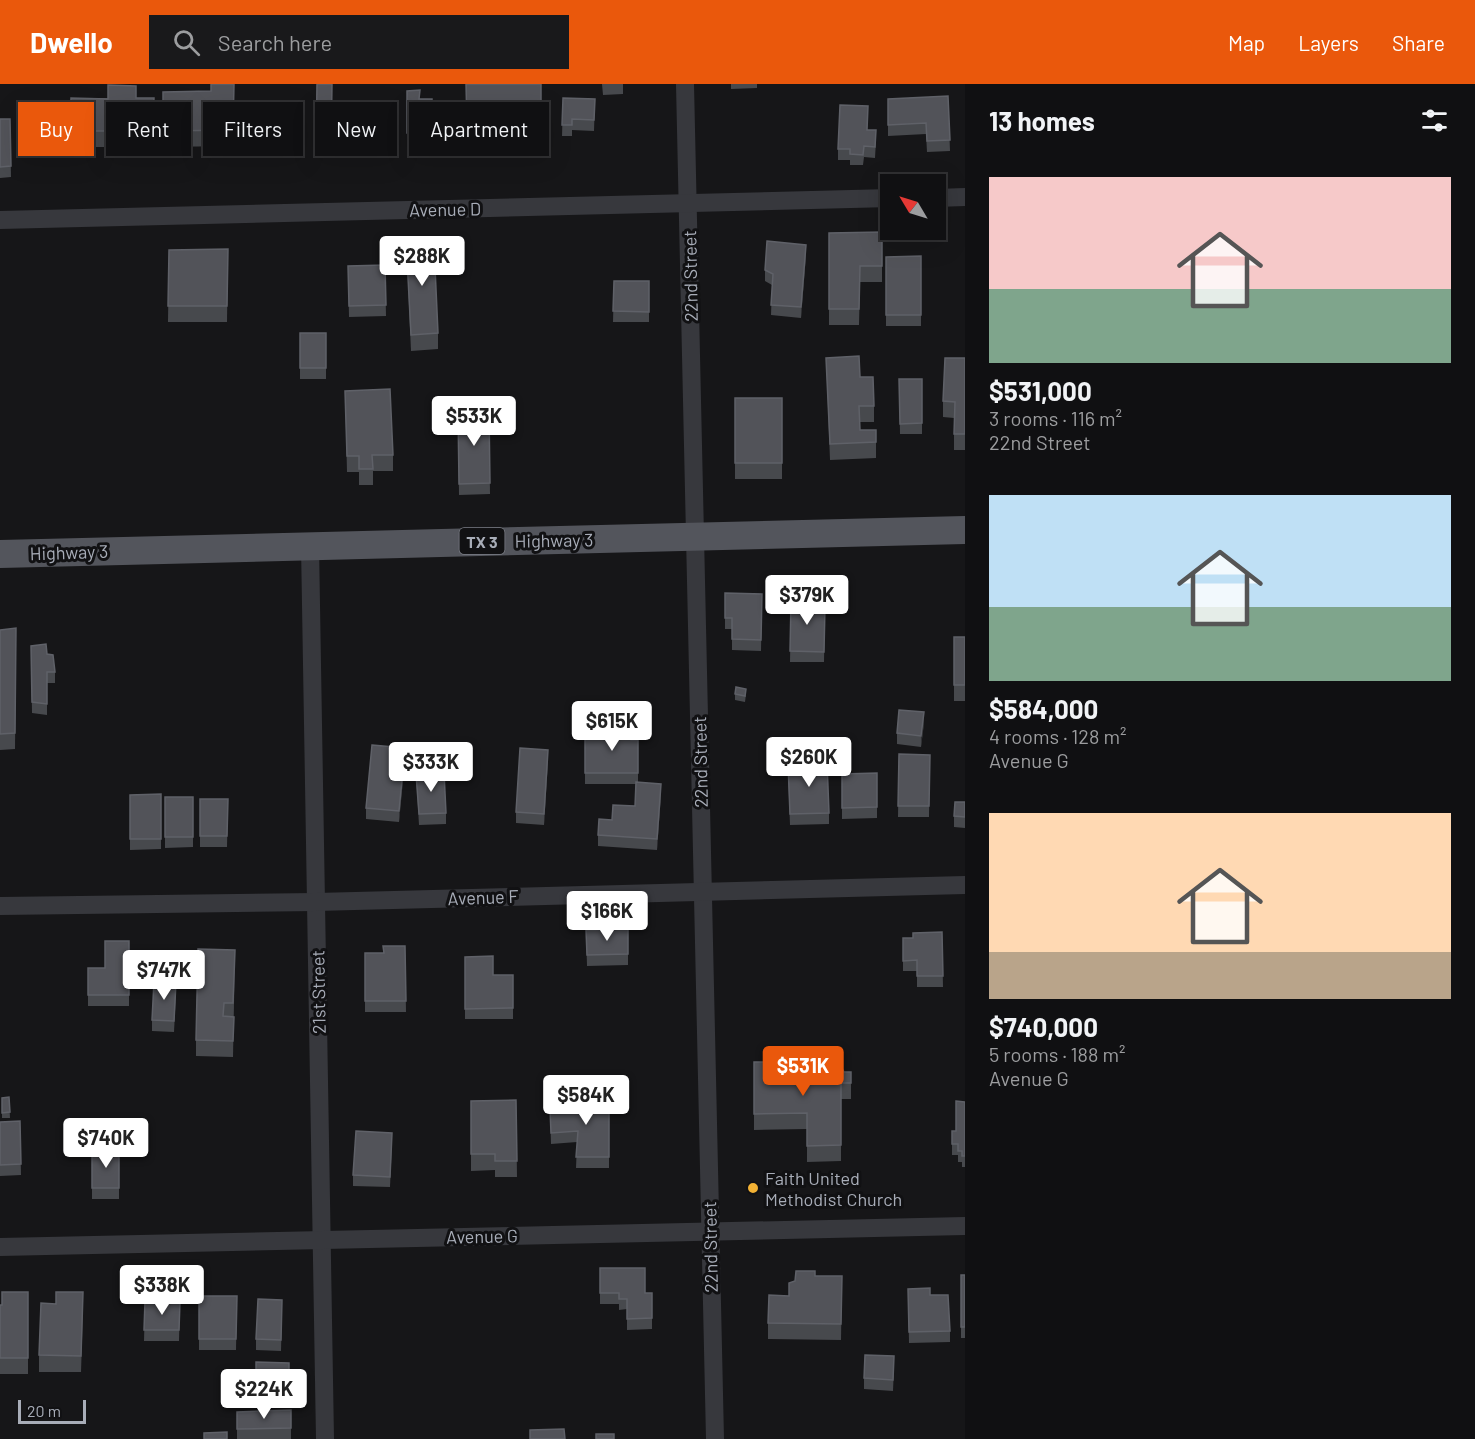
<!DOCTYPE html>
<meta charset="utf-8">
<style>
body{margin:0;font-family:Barlow,sans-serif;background:#19191b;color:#f1f3f6;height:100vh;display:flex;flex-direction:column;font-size:22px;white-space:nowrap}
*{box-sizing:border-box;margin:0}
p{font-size:20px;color:#9c9d9f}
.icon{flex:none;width:33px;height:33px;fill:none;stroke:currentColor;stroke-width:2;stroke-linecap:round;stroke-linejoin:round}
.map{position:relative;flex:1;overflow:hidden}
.drawer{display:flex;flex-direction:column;background:#101012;width:510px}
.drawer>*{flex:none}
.hud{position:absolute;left:18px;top:18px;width:570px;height:54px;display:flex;gap:12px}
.needle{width:39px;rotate:308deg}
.buttons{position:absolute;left:880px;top:90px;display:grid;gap:12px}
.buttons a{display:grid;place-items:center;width:66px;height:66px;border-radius:0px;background:#101012;box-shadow:0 6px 24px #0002,0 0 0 2px #303032;font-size:30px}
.scale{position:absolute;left:18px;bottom:15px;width:68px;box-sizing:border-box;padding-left:6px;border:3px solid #a8adb8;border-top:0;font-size:16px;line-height:21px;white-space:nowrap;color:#a8adb8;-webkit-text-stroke:4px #111113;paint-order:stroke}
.price{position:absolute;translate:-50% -51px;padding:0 14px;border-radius:6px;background:#fff;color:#222;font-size:20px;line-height:39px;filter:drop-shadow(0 2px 3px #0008)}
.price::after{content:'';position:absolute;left:50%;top:36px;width:18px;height:14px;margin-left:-9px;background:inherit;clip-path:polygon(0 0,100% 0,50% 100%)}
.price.on{background:#ea580c;color:#fff}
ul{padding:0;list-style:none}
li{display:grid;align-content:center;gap:12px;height:318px;padding:0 24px}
li span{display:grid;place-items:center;height:186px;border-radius:0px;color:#555}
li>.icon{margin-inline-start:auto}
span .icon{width:108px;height:108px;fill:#fffc;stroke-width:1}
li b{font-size:26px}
h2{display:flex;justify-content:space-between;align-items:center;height:72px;padding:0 24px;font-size:26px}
.tag{padding:0 21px;border-radius:0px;background:#101012;box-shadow:0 6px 24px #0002,0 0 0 2px #303032;font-size:21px;line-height:54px}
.tag.on{background:#ea580c;color:#fff}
header{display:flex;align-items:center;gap:36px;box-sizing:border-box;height:84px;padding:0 30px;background:#ea580c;color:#fff}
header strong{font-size:28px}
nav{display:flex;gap:33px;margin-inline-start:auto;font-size:21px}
.search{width:420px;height:54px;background:#19191b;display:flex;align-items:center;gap:15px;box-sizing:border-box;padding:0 21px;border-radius:0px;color:#9c9d9f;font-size:22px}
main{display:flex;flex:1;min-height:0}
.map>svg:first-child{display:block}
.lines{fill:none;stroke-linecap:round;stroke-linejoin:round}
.street{stroke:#37383d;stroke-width:18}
.primary{stroke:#53555c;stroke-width:28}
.wall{fill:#47494d}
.shaded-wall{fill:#2f3033}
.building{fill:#525359;stroke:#5f6168;stroke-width:1.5}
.poi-dot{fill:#f2b134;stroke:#111113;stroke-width:2}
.labels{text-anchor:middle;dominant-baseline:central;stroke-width:6;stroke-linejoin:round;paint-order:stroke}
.shield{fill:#111113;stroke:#7b7e86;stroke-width:1.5}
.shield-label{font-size:16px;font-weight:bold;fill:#a8adb8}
.street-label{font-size:18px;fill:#a8adb8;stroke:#111113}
.poi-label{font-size:18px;fill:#a8adb8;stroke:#111113;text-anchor:start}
</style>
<header>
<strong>Dwello</strong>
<div class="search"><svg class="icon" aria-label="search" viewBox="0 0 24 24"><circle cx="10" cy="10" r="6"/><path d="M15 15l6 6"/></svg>Search here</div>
<nav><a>Map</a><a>Layers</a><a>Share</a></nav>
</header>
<main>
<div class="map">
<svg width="965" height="1355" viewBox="0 0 965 1355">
<rect width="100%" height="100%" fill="#161618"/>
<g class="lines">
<g class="street">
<polyline points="685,0 715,1355"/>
<polyline points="936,114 965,113"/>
<polyline points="0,136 891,114"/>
<polyline points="310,461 325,1355"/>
<polyline points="0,822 316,818 965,801"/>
<polyline points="0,1163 965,1142"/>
</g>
<polyline class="primary" points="0,470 965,446"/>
</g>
<g class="wall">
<polygon points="234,0 233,62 163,63 163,8 211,7"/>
<polygon points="317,0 332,0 331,74 316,74"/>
<polygon points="466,0 541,0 541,60 513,60 513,54 495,54 495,63 477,63 477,57 467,58"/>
<polygon points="602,0 623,0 623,10 603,11"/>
<polygon points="731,0 757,0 757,4 731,5"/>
<polygon points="407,7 420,15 432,15 432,60 407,60"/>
<polygon points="948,12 950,67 927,68 926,50 888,52 888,15"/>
<polygon points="71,14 154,14 153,60 131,59 130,73 107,72 107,63 70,63"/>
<polygon points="563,14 595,15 594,47 572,46 572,52 562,52"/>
<polygon points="0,35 10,35 11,93 0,94"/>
<polygon points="868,46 876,57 875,74 864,73 863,81 850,81 850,76 838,76 838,65"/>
<polygon points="882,148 882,198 860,198 859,241 829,241 829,149"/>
<polygon points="406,155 425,162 438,249 438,265 411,267"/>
<polygon points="228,165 227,238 168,238 169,166"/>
<polygon points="806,171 801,234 771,231 772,201 765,197 765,186"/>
<polygon points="921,172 921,242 886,242 886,173"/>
<polygon points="385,181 386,232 349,233 348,182"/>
<polygon points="614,197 649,197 649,238 613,238"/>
<rect x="300" y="249" width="26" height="46"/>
<polygon points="826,274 860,293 874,322 874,338 860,338 860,346 876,346 876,374 830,376"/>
<polygon points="965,274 965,366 954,366 954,334 943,333 943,317"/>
<polygon points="899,295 922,295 922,350 900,350"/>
<polygon points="345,307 393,371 393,387 373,387 373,401 359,401 359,388 347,388"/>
<rect x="735" y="314" width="47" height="81"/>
<polygon points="458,327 489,327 490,410 459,411"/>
<polygon points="725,509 762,510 761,567 732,566 732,545 725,545"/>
<polygon points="791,518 816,522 825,522 824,578 790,578"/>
<polygon points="0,546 16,560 15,665 0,666"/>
<rect x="954" y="553" width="11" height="64"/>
<polygon points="31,562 47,570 55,588 55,599 47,599 47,631 32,629"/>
<polygon points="735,610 746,610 745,618 735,616"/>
<polygon points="924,639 921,663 897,660 897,649"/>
<polygon points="585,654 638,656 638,698 661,711 657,766 598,762 598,751 612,736 635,722 636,700 585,700"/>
<polygon points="899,670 930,671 929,733 898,733"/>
<polygon points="405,675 399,738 366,735 366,724"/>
<polygon points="548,677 544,741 516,739 516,728"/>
<polygon points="788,689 829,729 829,740 790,741"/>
<polygon points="877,689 877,734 842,735 842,690"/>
<polygon points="416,690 446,729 446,740 419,741"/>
<polygon points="161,710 161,765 130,766 130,711"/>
<polygon points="165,713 193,713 193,763 165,764"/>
<polygon points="200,715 228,715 227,763 200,763"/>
<polygon points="965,718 965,744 954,743 954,732"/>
<polygon points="628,845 628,881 587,882 586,846"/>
<polygon points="942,848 943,903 917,903 917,887 903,887 903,854 913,854"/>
<polygon points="129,857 129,922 88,922 88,884 105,884"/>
<polygon points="405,862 406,928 365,928 365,869 383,869"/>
<polygon points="235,866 233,973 196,972 196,956"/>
<polygon points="465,873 493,891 513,891 513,935 465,935"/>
<polygon points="176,909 174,948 152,947 152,936"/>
<polygon points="754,978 792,986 851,988 851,1015 841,1015 841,1077 807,1078 807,1045 754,1046"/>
<polygon points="9,1013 10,1034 2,1034 2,1014"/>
<polygon points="516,1016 517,1093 495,1093 495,1086 471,1087 471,1017"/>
<polygon points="609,1016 609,1084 576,1084 577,1058 551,1060 550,1026 576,1024"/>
<polygon points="965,1018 965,1083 962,1083 962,1078 958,1078 958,1071 952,1071 952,1047 956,1047"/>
<polygon points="20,1037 21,1091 0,1092 0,1038"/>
<polygon points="392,1060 390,1103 353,1102 353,1091"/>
<polygon points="119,1066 119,1115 92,1115 92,1067"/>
<polygon points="600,1184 645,1209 652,1209 652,1245 627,1246 627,1225 619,1226 619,1220 600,1220"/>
<rect x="961" y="1191" width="4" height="63"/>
<polygon points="815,1192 842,1192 841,1256 768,1255 768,1239 789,1212"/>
<polygon points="908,1205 930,1211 950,1247 950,1258 909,1259"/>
<polygon points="28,1208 28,1290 0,1290 0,1221 2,1221"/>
<polygon points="199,1212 237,1212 236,1266 199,1266"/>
<polygon points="145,1217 180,1218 179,1257 144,1257"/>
<polygon points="83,1224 81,1288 39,1288 39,1271"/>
<polygon points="282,1226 281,1267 256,1266 256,1255"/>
<polygon points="256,1278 289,1279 289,1311 256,1310"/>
<polygon points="894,1283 893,1307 864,1305 864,1294"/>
<polygon points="291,1326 291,1355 237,1355 237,1328"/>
</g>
<g class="shaded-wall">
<polygon points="806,161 806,171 801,234 801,223"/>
<polygon points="924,628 924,639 921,663 921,652"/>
<polygon points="405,664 405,675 399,738 399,727"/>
<polygon points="548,666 548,677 544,741 544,730"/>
<polygon points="661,700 661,711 657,766 657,755"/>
</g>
<g class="building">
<polygon points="211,0 234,0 233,46 163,47 163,8 211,7"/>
<polygon points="317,0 332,0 331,63 316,63"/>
<polygon points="466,0 541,0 541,43 513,44 513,38 495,38 495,47 477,47 477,41 467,42"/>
<polygon points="108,1 136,2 136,14 154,14 153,44 131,43 130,57 107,56 108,47 70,47 71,14 108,15"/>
<polygon points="420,6 419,15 432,15 432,49 407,49 407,7"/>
<polygon points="948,12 950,56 927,57 926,39 888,41 888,15"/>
<polygon points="563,14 595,15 594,36 572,35 572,41 562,41"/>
<polygon points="840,21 868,22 867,46 876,46 875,63 864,62 863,71 850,70 850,65 838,65"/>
<polygon points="0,35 10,35 11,82 0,83"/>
<polygon points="882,148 882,182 860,182 859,225 829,225 829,149"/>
<polygon points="425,154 425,162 434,161 438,249 411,251 406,155"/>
<polygon points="767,157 806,161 801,223 771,221 773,190 765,186"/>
<polygon points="228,165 227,222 168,222 169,166"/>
<polygon points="921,172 921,231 886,231 886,173"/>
<polygon points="385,181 386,221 349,222 348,182"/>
<polygon points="614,197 649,197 649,228 613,227"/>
<rect x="300" y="249" width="26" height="35"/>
<polygon points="859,272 860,293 873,293 874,322 859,322 860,346 876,346 876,358 830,360 826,274"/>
<polygon points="945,274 965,274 965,350 954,350 955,318 943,317"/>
<polygon points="899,295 922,295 922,339 900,340"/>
<polygon points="390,305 393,371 372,371 373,385 359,385 359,372 347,372 345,307"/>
<rect x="735" y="314" width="47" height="65"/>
<polygon points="458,327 489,327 490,399 459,400"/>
<polygon points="725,509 762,510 761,556 732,555 732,534 725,534"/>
<polygon points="799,513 813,513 816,522 825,522 824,568 790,567 791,518 800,518"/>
<polygon points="16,544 15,649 0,650 0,546"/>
<rect x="954" y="553" width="11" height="48"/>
<polygon points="46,560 47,570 53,571 55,588 47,588 47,620 32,618 31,562"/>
<polygon points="736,603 746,605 745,612 735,610"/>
<polygon points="899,626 924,628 921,652 897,649"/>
<polygon points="607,642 631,642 631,656 638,656 638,689 585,689 585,654 607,654"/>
<polygon points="372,661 405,664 399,727 366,724"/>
<polygon points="520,664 548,666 544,730 516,728"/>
<polygon points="899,670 930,671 929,722 898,722"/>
<polygon points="827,677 829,729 790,730 788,679"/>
<polygon points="444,688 446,729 419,730 416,690"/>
<polygon points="877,689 877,723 842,724 842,690"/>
<polygon points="636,698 661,700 657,755 598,751 599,735 612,736 613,721 635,722"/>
<polygon points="161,710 161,755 130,755 130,711"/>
<rect x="165" y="713" width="28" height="40"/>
<polygon points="200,715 228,715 227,752 200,752"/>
<polygon points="955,718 965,718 965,733 954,732"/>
<polygon points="628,845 628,870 587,871 586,846"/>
<polygon points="942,848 943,892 917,892 917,876 903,877 903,854 913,854 913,849"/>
<polygon points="105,857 129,857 129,911 88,911 88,884 105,884"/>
<polygon points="383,862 405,862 406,917 365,917 365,869 384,869"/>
<polygon points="198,865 235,866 233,919 224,919 223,932 234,933 233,957 196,956"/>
<polygon points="493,872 493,891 513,891 513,924 465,925 465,873"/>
<polygon points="154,897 176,898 174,937 152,936"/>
<polygon points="754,978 790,978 792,986 842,984 844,988 851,988 851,999 841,999 841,1061 807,1062 807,1029 754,1030"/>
<polygon points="9,1013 10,1028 2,1029 2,1014"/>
<polygon points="516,1016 517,1077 495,1077 495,1070 471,1070 471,1017"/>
<polygon points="576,1016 609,1016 609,1073 576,1073 578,1047 551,1049 550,1026 576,1024"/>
<polygon points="956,1017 965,1018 965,1072 962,1072 962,1067 958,1067 958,1060 952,1060 952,1047 956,1047"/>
<polygon points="20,1037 21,1080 0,1081 0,1038"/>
<polygon points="356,1047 392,1049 390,1093 353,1091"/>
<polygon points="119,1066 119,1104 92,1104 92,1067"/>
<polygon points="600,1184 645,1184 645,1209 652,1209 652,1234 627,1235 627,1215 619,1215 619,1209 600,1209"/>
<polygon points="796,1187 815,1187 815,1192 842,1192 841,1240 768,1239 769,1211 789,1212 789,1199 795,1197"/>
<rect x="961" y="1191" width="4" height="52"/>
<polygon points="930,1204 930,1211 948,1211 950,1247 909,1248 908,1205"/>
<polygon points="2,1208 28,1208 28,1274 0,1274 0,1221 2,1221"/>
<polygon points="56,1208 83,1208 81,1272 39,1271 41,1219 56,1220"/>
<polygon points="199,1212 237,1212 236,1255 199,1255"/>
<polygon points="258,1215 282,1216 281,1256 256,1255"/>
<polygon points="145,1217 180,1218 179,1246 144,1246"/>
<polygon points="865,1271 894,1272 893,1296 864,1294"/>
<polygon points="256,1278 289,1279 289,1300 256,1299"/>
<polygon points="291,1326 291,1344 237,1345 237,1328"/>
<polygon points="564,1345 565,1355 530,1355 530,1346"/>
<polygon points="227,1348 227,1355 204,1355 204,1349"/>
<rect x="596" y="1350" width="18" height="5"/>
</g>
<circle class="poi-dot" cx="753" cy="1104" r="6"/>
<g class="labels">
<rect class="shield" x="459.5" y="444" width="45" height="26" rx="4.5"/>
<g class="shield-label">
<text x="482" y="457">TX 3</text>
</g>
<g class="street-label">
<text transform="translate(445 125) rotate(-1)">Avenue D</text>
<text transform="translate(690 192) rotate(-91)">22nd Street</text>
<text transform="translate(554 456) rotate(-1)">Highway 3</text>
<text transform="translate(69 468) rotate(-2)">Highway 3</text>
<text transform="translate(700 678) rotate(-91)">22nd Street</text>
<text transform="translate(483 813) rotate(-2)">Avenue F</text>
<text transform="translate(318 908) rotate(-91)">21st Street</text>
<text transform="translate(482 1152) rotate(-1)">Avenue G</text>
<text transform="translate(710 1163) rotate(-91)">22nd Street</text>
</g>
<g class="poi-label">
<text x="765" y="1094">Faith United<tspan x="765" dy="21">Methodist Church</tspan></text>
</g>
</g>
</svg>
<div class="buttons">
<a><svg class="needle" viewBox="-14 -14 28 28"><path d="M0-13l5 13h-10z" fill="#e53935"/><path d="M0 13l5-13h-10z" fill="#9c9d9f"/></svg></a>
</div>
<div class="scale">20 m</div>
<b class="price" style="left:422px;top:203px">$288K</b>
<b class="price" style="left:474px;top:363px">$533K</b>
<b class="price" style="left:807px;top:542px">$379K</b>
<b class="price" style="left:612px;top:668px">$615K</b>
<b class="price" style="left:809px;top:704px">$260K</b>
<b class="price" style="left:431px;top:709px">$333K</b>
<b class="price" style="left:607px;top:858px">$166K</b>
<b class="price" style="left:164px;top:917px">$747K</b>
<b class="price on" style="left:803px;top:1013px">$531K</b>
<b class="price" style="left:586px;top:1042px">$584K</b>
<b class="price" style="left:106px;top:1085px">$740K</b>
<b class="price" style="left:162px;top:1232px">$338K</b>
<b class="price" style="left:264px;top:1336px">$224K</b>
<div class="hud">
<a class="tag on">Buy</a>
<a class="tag">Rent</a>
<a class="tag">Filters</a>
<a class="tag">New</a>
<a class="tag">Apartment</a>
</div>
</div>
<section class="drawer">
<h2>13 homes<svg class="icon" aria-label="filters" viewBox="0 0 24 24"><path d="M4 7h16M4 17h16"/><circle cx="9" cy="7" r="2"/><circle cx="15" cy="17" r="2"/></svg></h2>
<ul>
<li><span style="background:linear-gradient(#f6c9c9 60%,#7fa58c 0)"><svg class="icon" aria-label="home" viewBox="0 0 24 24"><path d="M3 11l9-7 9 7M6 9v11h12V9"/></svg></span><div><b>$531,000</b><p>3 rooms · 116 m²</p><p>22nd Street</p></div></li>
<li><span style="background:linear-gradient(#bfe0f5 60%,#7fa58c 0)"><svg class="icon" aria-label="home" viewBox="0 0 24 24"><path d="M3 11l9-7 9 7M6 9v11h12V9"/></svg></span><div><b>$584,000</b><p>4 rooms · 128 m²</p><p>Avenue G</p></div></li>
<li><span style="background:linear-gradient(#ffd9b3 75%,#b9a48a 0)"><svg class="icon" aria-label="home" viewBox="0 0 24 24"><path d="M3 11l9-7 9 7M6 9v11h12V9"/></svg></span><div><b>$740,000</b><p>5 rooms · 188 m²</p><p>Avenue G</p></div></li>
</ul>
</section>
</main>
